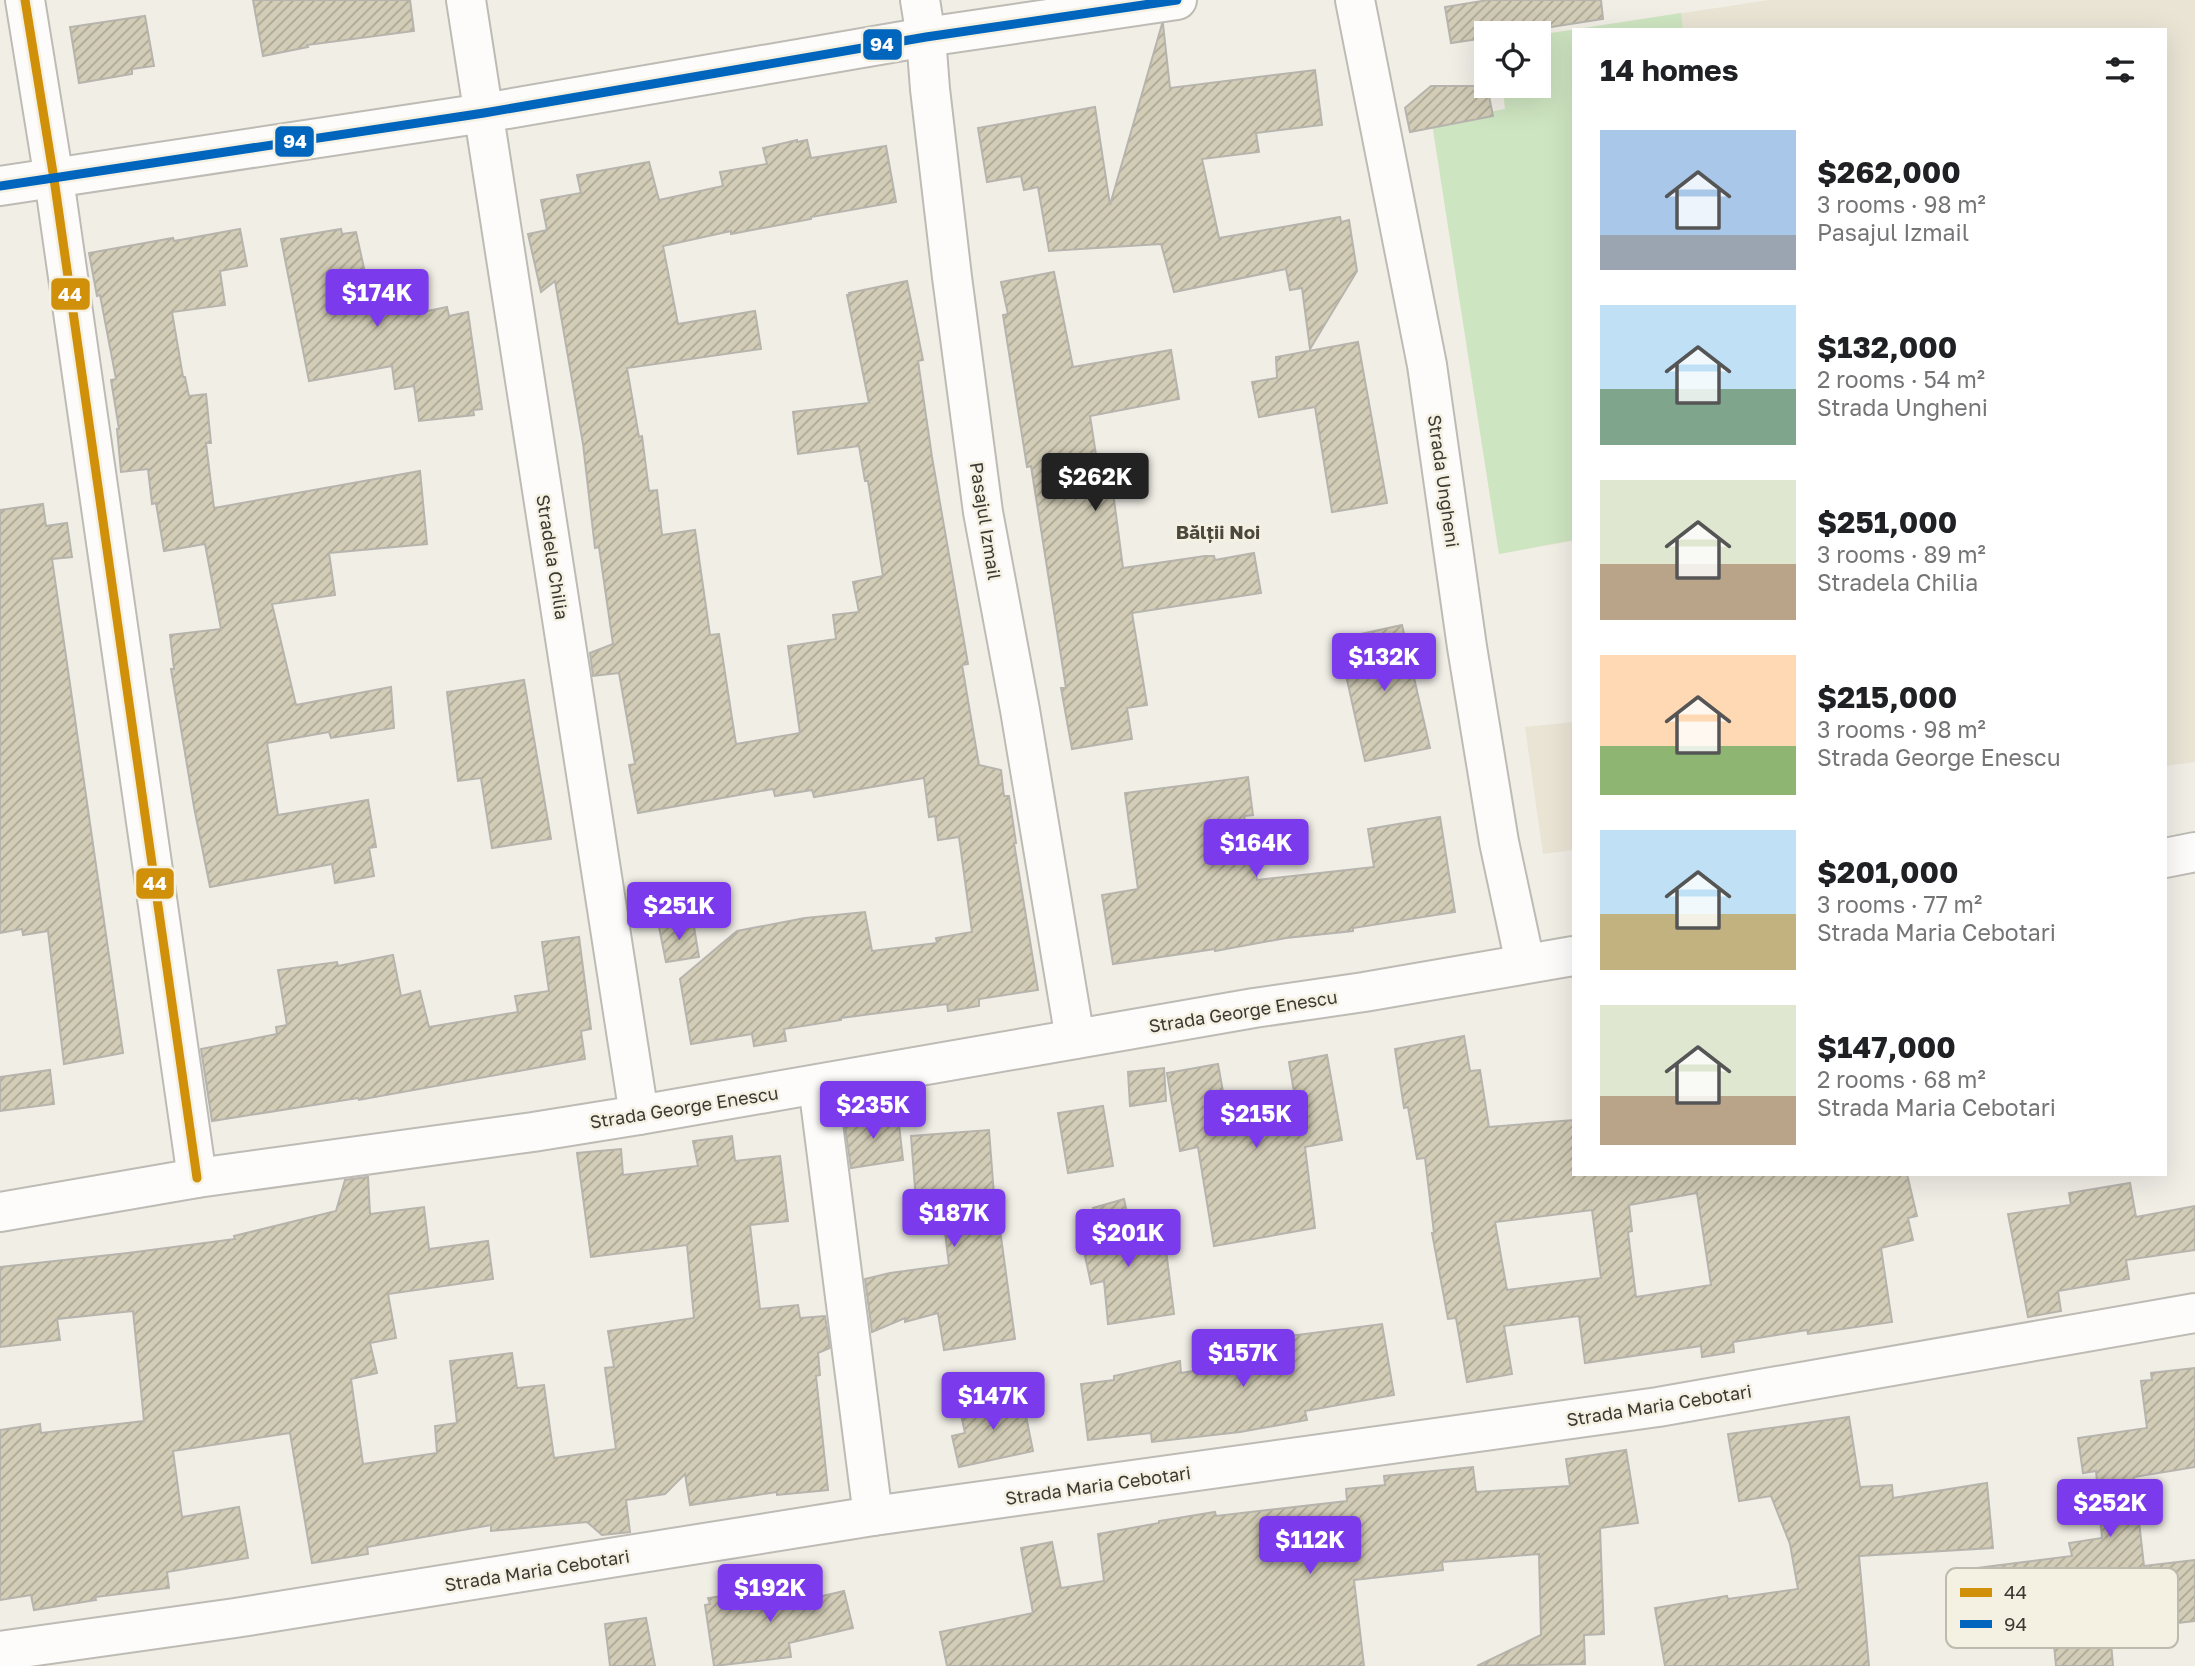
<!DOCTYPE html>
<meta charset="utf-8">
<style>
body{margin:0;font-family:"Golos Text",sans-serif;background:#f6f6f6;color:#202124;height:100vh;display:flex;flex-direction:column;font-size:26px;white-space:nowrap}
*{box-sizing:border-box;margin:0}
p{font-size:23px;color:#757577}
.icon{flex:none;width:38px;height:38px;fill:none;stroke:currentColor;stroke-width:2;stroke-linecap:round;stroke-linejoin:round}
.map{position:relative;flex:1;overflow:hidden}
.sheet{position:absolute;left:1572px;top:28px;width:595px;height:1148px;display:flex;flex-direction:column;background:#fff;border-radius:0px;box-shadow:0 7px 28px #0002}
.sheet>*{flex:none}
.tools{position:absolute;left:1474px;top:21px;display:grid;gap:14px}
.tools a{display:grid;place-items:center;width:77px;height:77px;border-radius:0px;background:#fff;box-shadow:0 7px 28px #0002;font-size:35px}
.price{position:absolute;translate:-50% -60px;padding:0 16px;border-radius:7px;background:#7c3aed;color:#fff;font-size:23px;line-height:46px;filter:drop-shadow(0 2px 4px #0008)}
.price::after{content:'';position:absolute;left:50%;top:42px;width:21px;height:16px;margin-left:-10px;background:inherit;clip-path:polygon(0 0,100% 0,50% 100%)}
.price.selected{background:#222;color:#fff}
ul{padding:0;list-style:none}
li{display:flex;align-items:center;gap:21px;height:175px;padding:0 28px}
li span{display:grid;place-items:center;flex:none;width:196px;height:140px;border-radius:0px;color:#555}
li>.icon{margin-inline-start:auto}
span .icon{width:84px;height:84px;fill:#fffc;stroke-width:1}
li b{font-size:30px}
h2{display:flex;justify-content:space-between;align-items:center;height:84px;padding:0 28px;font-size:30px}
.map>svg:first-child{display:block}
.built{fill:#e9e4d4}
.park{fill:#cee5c1}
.building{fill:url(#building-hatch);stroke:#b6b4ad;stroke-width:2;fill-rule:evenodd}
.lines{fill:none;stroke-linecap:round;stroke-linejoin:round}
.minor-casing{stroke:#bdbbb4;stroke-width:42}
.minor{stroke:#fdfcfb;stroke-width:38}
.bus-1-casing{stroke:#f5f1e2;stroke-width:14}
.bus-2-casing{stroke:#f5f1e2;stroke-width:14}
.bus-1{stroke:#d1900a;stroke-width:9}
.bus-2{stroke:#0065bd;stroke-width:9}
.labels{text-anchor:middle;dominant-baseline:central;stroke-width:5;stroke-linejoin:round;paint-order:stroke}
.street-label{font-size:18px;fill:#3b3933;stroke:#f5f1e2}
.neighbourhood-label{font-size:19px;font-weight:bold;fill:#4c493c;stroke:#f5f1e2}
.key{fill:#f5f1e2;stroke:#bdbaae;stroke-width:2}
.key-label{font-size:19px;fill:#3b3933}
.line-badge{stroke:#f5f1e2;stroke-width:2.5}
.badge-label{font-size:19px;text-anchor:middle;font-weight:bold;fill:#fff}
</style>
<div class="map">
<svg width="2195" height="1666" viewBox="0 0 2195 1666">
<defs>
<pattern id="building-hatch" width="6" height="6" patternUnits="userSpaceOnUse" patternTransform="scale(1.75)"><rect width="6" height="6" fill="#d3cdb7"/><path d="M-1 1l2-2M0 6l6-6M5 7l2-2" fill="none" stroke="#aca795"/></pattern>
</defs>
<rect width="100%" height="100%" fill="#f1eee6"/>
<g class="built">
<polygon points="1769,0 2195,0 2195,762 2165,766 2165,30 1573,30 1573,541 1499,554 1432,123 1505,109 1503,86 1538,86 1538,35"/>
<polygon points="1573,722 1573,850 1543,854 1525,727"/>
</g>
<polygon class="park" points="1681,13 1683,30 1573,30 1573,540 1499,554 1432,123 1505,109 1503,86 1538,86 1538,35"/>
<g class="building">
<polygon points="253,0 410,0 414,31 307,45 308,47 263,56"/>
<polygon points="1488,0 1601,0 1603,19 1513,33 1486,33 1486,38 1451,43 1445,7"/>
<polygon points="145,16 154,66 132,69 132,74 79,83 70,27"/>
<polygon points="1162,24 1163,24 1170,88 1315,70 1322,125 1256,133 1259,152 1202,159 1219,238 1340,217 1341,222 1349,220 1357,271 1310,349 1302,288 1290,290 1286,269 1174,292 1161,244 1049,251 1038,187 1024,190 1021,176 987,182 978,128 1095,107 1110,205"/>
<polygon points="1431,86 1487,86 1493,116 1410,132 1405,108"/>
<polygon points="797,140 797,142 807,140 811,158 886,146 896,202 811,217 811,219 731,234 731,231 663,246 678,324 755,311 761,349 627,368 639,437 642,436 649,491 657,490 662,535 695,530 710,635 719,634 736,744 800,733 788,646 836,639 833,615 859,612 853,582 883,576 868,481 865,481 859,446 798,454 793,412 869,403 847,295 850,295 849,293 907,281 923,360 918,361 932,457 968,664 962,665 979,765 1001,770 1004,796 1009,796 1016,843 1014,843 1038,990 979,999 979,1006 948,1011 947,1004 841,1018 841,1020 784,1029 786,1041 754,1046 752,1034 691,1044 680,979 737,931 805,918 865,912 872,951 937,943 936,938 972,932 959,837 938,840 935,816 929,817 924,778 814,797 812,790 775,796 773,789 638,813 629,765 635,764 619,673 593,676 590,653 613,644 599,547 595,548 583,444 555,281 541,292 528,234 547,230 541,200 581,193 577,175 649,162 659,200 723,186 720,172 767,164 763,148"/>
<polygon points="240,229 247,266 220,271 225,305 172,312 183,377 185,377 189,396 206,394 211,443 206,443 214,508 420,471 427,544 329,553 335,595 272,604 296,705 391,687 394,728 331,738 329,732 267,743 278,815 368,800 376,847 369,848 374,876 335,883 332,864 210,887 194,807 171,669 174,669 170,635 221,629 205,544 164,551 156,503 152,504 148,469 121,472 117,429 119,429 111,380 116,379 100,295 97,296 89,253 173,238 174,241"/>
<polygon points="341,229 342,234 356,232 371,300 401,295 403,308 412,306 413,314 447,307 449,316 468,312 482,409 473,410 474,415 419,421 414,386 395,389 392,366 309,381 281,239"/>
<polygon points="1054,272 1073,367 1171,350 1179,399 1090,416 1102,494 1113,492 1123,568 1205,556 1214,556 1215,560 1254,553 1261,593 1132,613 1147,705 1127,708 1132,739 1072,749 1061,688 1066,688 1031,466 1027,467 1003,315 1008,314 1001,282"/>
<polygon points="1358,342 1387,503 1332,512 1315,407 1259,417 1252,382 1277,378 1276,357"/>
<polygon points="43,504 46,526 67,523 72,557 52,559 123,1053 64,1064 48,931 23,935 22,929 0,933 0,510"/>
<polygon points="1402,625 1430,748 1365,761 1338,639"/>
<polygon points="524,680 551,839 492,848 481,778 458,781 447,692"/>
<polygon points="1248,777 1253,815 1244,816 1257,880 1374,867 1368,829 1440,817 1455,912 1353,928 1353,931 1286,938 1215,951 1215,949 1113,964 1102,895 1138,889 1125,793"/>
<polygon points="693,921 699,957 666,962 659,927"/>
<polygon points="579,937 591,1029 581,1031 585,1059 359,1100 358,1098 212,1121 201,1049 277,1034 276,1027 287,1025 278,970 337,962 338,966 393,955 401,996 420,991 429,1027 518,1012 515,996 549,991 542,942"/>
<path d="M1464,1036L1470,1071L1480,1070L1489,1127L1573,1120V1174H1907L1917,1216L1908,1218L1913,1240L1881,1248L1892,1322L1808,1334L1807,1330L1733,1342L1734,1352L1702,1357L1701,1346L1585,1363L1579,1316L1504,1326L1512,1374L1467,1382L1456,1318L1448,1319L1432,1233H1434L1425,1158L1417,1159L1408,1107L1404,1108L1395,1049ZM1697,1193L1711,1285L1636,1297L1628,1232L1632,1231L1629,1205ZM1592,1210L1601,1278L1507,1290L1495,1222Z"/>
<polygon points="1327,1055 1342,1140 1305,1147 1315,1228 1214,1246 1198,1147 1180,1151 1167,1073 1218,1064 1227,1114 1296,1104 1289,1062"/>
<polygon points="1164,1068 1166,1101 1130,1106 1128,1072"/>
<polygon points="50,1070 54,1104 0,1111 0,1077"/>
<polygon points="1103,1106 1113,1166 1068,1173 1058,1113"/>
<polygon points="875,1115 875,1118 898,1116 903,1160 851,1168 844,1120"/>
<polygon points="989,1130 995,1208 997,1208 1015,1339 944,1350 938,1313 905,1322 905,1318 872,1332 865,1279 890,1273 949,1265 941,1199 916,1201 911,1136"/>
<polygon points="732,1136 735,1161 780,1156 788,1221 750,1225 760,1309 798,1305 800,1318 825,1316 830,1348 818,1353 820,1375 816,1376 828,1490 777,1495 777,1492 690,1505 685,1474 665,1494 626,1500 630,1532 602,1535 587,1522 491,1531 491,1525 367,1547 368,1554 312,1563 290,1433 173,1451 182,1517 239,1507 248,1558 167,1572 169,1588 95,1597 96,1600 34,1610 31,1595 0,1600 0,1430 40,1424 41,1433 144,1421 133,1311 57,1319 60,1340 0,1347 0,1267 128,1253 235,1239 234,1236 336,1211 345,1180 368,1177 370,1214 424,1207 429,1249 488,1241 493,1279 388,1294 396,1338 370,1343 377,1373 351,1379 363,1464 437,1453 435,1426 457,1423 450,1361 512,1353 517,1388 544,1385 554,1458 616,1449 605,1368 614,1367 608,1331 694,1318 687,1245 591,1257 577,1153 621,1149 623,1175 698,1166 693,1141"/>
<polygon points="2130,1183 2136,1217 2195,1206 2195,1250 2126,1260 2129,1279 2058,1291 2061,1311 2028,1317 2008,1214 2071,1205 2069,1193"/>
<polygon points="1124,1199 1134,1245 1165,1242 1174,1314 1108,1324 1104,1281 1091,1284 1084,1251 1092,1250 1091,1241 1100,1239 1093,1208"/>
<polygon points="1382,1324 1394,1395 1305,1411 1307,1420 1240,1432 1152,1442 1151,1433 1088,1440 1081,1384 1114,1380 1114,1376 1180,1361 1181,1373 1269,1358 1266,1339"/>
<polygon points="2195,1368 2195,1467 2134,1477 2144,1566 2195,1560 2195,1621 2143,1627 2106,1583 2113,1666 2056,1666 2051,1613 1982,1621 1976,1568 2072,1556 2069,1543 2102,1538 2096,1471 2083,1473 2078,1438 2147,1428 2141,1381 2152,1380 2151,1373"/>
<polygon points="1022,1396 1033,1451 959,1467 952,1436 965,1433 960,1410"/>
<polygon points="1849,1417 1860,1487 1892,1485 1893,1498 1987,1483 1993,1548 1859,1556 1869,1666 1665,1666 1655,1608 1727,1596 1728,1599 1798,1589 1790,1544 1771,1496 1739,1501 1728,1434"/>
<polygon points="1626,1450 1638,1523 1600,1528 1604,1634 1584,1635 1585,1664 1477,1666 1541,1635 1539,1554 1442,1562 1443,1570 1354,1580 1364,1666 947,1666 940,1632 1033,1613 1021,1548 1052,1542 1061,1588 1104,1581 1098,1534 1159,1523 1159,1521 1215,1512 1216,1516 1347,1501 1346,1489 1385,1485 1384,1476 1473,1467 1476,1492 1570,1486 1566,1459"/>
<polygon points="782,1588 784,1605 844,1591 853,1628 789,1643 791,1657 714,1666 705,1605 710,1604 708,1598"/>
<polygon points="646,1618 655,1666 610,1666 605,1624"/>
</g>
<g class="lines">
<g class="minor-casing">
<g id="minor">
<polyline points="25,0 54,179 197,1178"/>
<polyline points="466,0 639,1115"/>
<polyline points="920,0 926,37 930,89 952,277 983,512 1020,710 1075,1039"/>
<polyline points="1355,0 1427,365 1467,647 1499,842 1525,963"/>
<polyline points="0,186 484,113 926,37 1177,0"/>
<polyline points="2165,858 2195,852"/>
<polyline points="818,1085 873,1516"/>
<polyline points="0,1212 197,1178 533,1132 639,1115 1254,1008 1364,992 1573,956"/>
<polyline points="0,1651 235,1618 873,1516 1658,1407 2195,1313"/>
</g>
</g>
<use href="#minor" class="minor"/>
<g class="bus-1-casing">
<polyline id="bus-1" points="25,0 54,179 197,1178"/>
</g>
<g class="bus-2-casing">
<polyline id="bus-2" points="0,186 484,113 926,37 1177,0"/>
</g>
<use href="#bus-1" class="bus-1"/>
<use href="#bus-2" class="bus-2"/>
</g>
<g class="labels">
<g class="street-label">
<text transform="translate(1444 481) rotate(82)">Strada Ungheni</text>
<text transform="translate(986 521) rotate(81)">Pasajul Izmail</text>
<text transform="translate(553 557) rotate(81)">Stradela Chilia</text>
<text transform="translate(1243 1011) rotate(-9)">Strada George Enescu</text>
<text transform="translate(684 1107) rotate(-9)">Strada George Enescu</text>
<text transform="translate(1659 1405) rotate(-9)">Strada Maria Cebotari</text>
<text transform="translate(1098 1485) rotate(-8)">Strada Maria Cebotari</text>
<text transform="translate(537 1570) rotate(-9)">Strada Maria Cebotari</text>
</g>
<g class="neighbourhood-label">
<text x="1218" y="531">Bălții Noi</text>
</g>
</g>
<rect x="1946" y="1568" width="232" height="80" rx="10" class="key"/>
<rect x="1960" y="1588" width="32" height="9" fill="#d1900a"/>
<rect x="1960" y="1620" width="32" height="8" fill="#0065bd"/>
<g class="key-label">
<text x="2004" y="1599">44</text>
<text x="2004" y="1631">94</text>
</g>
<g class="line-badge">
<rect x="862" y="28" width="41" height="33" rx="7" fill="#0065bd"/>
<rect x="274" y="125" width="41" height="33" rx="7" fill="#0065bd"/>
<rect x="50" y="277" width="41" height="34" rx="7" fill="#d1900a"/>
<rect x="135" y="867" width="40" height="33" rx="7" fill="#d1900a"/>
</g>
<g class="badge-label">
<text x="882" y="51">94</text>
<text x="295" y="148">94</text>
<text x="70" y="301">44</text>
<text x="155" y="890">44</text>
</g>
</svg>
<div class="tools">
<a><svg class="icon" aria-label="locate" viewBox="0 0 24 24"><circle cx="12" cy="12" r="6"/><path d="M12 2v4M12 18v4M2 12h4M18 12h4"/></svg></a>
</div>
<b class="price" style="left:377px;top:329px">$174K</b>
<b class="price selected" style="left:1095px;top:513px">$262K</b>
<b class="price" style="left:1384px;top:693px">$132K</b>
<b class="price" style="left:1256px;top:879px">$164K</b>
<b class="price" style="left:679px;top:942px">$251K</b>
<b class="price" style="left:873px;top:1141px">$235K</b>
<b class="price" style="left:1256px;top:1150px">$215K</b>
<b class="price" style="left:954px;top:1249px">$187K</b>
<b class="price" style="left:1128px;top:1269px">$201K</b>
<b class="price" style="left:1243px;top:1389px">$157K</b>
<b class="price" style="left:993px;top:1432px">$147K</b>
<b class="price" style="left:2110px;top:1539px">$252K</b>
<b class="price" style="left:1310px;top:1576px">$112K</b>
<b class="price" style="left:770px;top:1624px">$192K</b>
<section class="sheet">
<h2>14 homes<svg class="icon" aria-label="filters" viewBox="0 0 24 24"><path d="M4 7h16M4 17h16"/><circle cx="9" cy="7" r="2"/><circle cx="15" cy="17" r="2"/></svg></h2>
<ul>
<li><span style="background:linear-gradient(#a9c7e8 75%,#9aa5b1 0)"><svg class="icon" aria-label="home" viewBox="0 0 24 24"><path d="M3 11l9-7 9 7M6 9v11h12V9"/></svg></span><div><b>$262,000</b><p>3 rooms · 98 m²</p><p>Pasajul Izmail</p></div></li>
<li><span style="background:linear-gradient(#bfe0f5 60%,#7fa58c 0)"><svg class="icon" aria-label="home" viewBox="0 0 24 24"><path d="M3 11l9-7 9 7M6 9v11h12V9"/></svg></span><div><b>$132,000</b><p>2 rooms · 54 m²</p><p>Strada Ungheni</p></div></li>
<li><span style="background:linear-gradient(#dfe7d0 60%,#b9a48a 0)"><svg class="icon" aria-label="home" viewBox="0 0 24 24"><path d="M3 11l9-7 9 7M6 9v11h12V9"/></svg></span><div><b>$251,000</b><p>3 rooms · 89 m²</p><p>Stradela Chilia</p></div></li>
<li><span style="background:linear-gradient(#ffd9b3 65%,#8fb573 0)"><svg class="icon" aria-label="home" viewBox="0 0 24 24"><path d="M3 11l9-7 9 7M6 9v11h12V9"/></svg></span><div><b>$215,000</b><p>3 rooms · 98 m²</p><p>Strada George Enescu</p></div></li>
<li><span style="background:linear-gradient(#bfe0f5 60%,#c2b280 0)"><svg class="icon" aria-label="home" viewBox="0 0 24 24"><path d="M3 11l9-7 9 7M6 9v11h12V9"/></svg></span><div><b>$201,000</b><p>3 rooms · 77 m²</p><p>Strada Maria Cebotari</p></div></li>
<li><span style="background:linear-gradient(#dfe7d0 65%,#b9a48a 0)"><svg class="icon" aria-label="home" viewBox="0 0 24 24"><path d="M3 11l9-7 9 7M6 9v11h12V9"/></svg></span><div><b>$147,000</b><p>2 rooms · 68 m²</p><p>Strada Maria Cebotari</p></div></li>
</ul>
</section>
</div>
